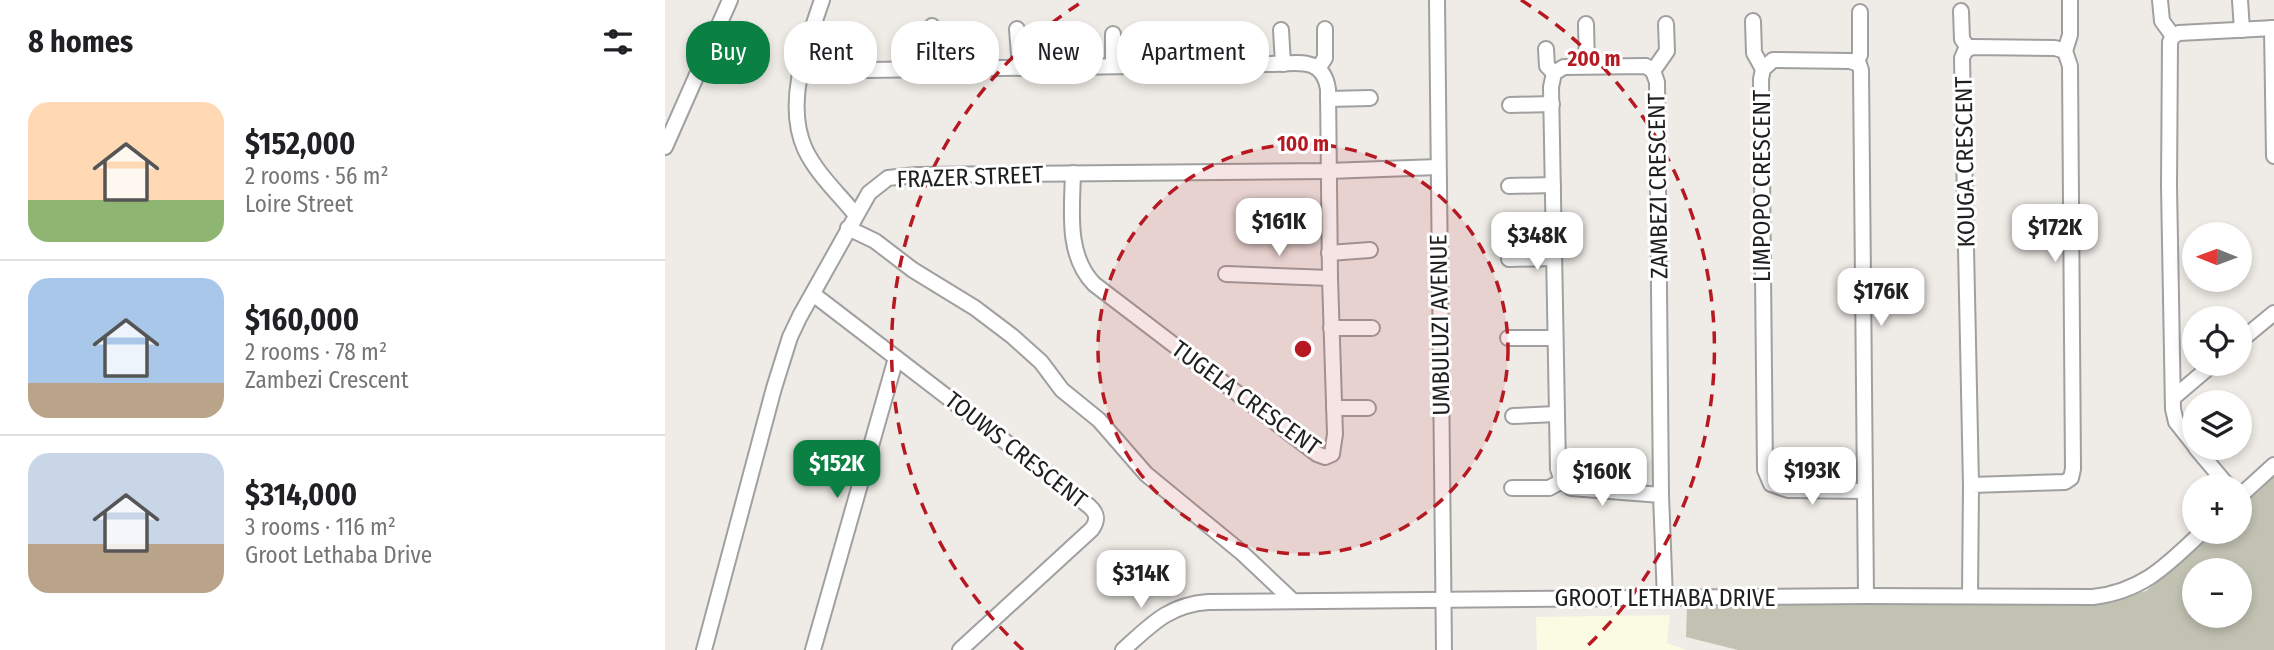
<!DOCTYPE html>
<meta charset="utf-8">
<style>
body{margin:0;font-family:"Fira Sans Condensed",sans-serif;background:#f2f2f2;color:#202124;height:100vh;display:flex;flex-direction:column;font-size:26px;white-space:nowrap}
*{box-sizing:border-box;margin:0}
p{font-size:23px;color:#757577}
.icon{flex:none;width:38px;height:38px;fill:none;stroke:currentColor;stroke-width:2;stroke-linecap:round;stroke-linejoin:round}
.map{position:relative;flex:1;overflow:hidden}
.side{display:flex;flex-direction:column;background:#fff;width:665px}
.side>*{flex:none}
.top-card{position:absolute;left:21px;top:21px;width:665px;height:63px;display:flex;gap:14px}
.needle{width:46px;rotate:271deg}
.tools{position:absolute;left:1517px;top:222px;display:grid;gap:14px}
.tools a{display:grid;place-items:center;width:70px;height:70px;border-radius:50%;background:#fff;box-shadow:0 4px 10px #0003;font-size:35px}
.price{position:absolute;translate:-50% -60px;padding:0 16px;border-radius:14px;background:#fff;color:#222;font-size:23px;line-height:46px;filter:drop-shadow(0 2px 4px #0008)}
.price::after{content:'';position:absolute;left:50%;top:42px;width:21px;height:16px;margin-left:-10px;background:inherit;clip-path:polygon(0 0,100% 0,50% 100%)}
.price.active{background:#0b8043;color:#fff}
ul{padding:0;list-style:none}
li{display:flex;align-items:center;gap:21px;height:175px;padding:0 28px}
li+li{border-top:2px solid #e0e0e0}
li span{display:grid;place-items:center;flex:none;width:196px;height:140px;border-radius:21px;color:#555}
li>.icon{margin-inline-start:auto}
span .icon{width:84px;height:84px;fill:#fffc;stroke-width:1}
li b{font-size:30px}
h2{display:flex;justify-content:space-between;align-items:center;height:84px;padding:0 28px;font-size:30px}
.chip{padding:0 24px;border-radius:28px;background:#fff;box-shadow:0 4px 10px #0003;font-size:24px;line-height:63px}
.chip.active{background:#0b8043;color:#fff}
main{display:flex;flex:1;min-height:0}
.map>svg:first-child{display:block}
.education{fill:#fbfae3}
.construction{fill:#c2c2b3;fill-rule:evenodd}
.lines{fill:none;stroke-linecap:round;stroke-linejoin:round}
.minor-casing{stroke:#a0a0a0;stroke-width:18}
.minor{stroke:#fff;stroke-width:14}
.ring{fill:none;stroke:#b61921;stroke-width:3.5;stroke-dasharray:12 9}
.labels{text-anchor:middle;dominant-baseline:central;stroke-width:6;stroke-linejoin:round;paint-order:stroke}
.street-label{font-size:24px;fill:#1f1f1f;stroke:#fff}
.centre{fill:#b61921;stroke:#fff;stroke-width:3.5}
.ring-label{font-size:21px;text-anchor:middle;font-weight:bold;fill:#b61921;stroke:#fff;stroke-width:6;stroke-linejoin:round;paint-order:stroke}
</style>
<main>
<section class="side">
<h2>8 homes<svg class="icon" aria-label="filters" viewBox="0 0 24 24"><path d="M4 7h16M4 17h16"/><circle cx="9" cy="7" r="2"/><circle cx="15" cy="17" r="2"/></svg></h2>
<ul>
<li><span style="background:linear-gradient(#ffd9b3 70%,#8fb573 0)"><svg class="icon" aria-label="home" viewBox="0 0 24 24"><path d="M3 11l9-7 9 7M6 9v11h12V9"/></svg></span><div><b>$152,000</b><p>2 rooms · 56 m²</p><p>Loire Street</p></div></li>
<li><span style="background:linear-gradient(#a9c7e8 75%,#b9a48a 0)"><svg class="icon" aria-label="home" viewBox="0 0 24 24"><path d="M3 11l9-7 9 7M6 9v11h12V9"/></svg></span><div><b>$160,000</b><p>2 rooms · 78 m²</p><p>Zambezi Crescent</p></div></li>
<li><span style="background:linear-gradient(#c9d6e8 65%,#b9a48a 0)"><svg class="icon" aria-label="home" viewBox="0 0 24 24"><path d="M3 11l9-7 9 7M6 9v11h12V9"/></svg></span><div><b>$314,000</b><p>3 rooms · 116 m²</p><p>Groot Lethaba Drive</p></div></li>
</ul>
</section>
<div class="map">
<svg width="1609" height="650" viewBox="0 0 1609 650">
<rect width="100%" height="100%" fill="#efece7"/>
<polygon class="education" points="1005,615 1002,643 1022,650 872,650 871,617"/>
<path class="construction" d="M1609,475V650H1073L1021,637L1022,606L1437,602L1481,591L1546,532H1575V506ZM1530,570H1575V616H1530Z"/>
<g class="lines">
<g class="minor-casing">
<g id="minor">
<path d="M157,0C142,44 119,103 140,149C151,173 174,194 190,214"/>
<polyline points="772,0 779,650"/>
<polyline points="1495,0 1497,21 1508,36"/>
<polyline points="1575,0 1577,30"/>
<polyline points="1296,11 1297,39 1303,48"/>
<polyline points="1088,21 1089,53 1098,69"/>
<polyline points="921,24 922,66"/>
<polyline points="1607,28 1609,156"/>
<polyline points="352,29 355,68"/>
<polyline points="616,30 618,64"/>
<polyline points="532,32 534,65"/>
<polyline points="881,49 882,66 889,73"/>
<polyline points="1400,51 1405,35 1405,0"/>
<polyline points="1191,62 1195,55 1195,12"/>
<polyline points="448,66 448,34"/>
<polyline points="654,67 660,58 660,29"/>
<polyline points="266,69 267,26"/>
<path d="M136,71L604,64C630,64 658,55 663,89L665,278L670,434L667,454L660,457L652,454L429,284C401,255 407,211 408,173"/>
<polyline points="988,71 1002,51 1001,24"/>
<polyline points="663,99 705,98"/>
<polyline points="845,105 887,104"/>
<polyline points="0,147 65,0"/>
<polyline points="844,186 888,185"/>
<polyline points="183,228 210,241 248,270 310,308 347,336 376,362 397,390 434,420 481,474 576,552 628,601"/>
<polyline points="664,253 705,250"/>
<polyline points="844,259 889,258"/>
<polyline points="561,274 665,278"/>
<path d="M148,294L424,506C433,514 433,520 427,529L295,650"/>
<polyline points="666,328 707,328"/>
<polyline points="843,338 890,338"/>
<polyline points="1575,341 1609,313"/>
<polyline points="1508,398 1548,364"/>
<polyline points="669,408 703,408"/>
<polyline points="848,416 891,414"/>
<polyline points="1530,446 1511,422 1508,409 1504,186 1505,42 1508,36 1514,33 1609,28"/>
<polyline points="1531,448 1563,486"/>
<polyline points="847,488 884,488 897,481"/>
<polyline points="1200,491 1123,490 1106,484 1100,470 1096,79 1098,69 1108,60 1185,61 1194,64 1196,70 1201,596"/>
<polyline points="996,495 906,488 897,481 893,469 886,87 889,73 899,67 981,66 988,71 992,82 996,495 1000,599"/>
<polyline points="1575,496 1609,465"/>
<polyline points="1305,596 1306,485 1297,58 1300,51 1307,47 1390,48 1400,51 1405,66 1408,469 1406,478 1400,482 1306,485"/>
<polyline points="39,650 109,388 125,337 135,316 204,193 223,178 251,175 663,171 773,167"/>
<polyline points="148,650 231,358"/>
<path d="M458,650C486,625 503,605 543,602L1201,596L1428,597C1478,591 1502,565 1537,532"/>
</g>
</g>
<use href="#minor" class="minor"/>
</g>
<circle cx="638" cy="349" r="205" fill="#b61921" fill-opacity=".12"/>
<g class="ring">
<circle cx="638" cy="349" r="205"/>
<path d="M358 650A411 411 0 0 1 420 0M856 0A411 411 0 0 1 918 650"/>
</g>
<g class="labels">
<g class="street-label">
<text transform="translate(1300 162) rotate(-91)">KOUGA CRESCENT</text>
<text transform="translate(305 177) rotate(-2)">FRAZER STREET</text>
<text transform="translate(993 186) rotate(-91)">ZAMBEZI CRESCENT</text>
<text transform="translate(1097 186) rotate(-90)">LIMPOPO CRESCENT</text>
<text transform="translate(775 325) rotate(-91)">UMBULUZI AVENUE</text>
<text transform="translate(581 398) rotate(36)">TUGELA CRESCENT</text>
<text transform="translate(351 450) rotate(38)">TOUWS CRESCENT</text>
<text x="1000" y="598">GROOT LETHABA DRIVE</text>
</g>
</g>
<circle cx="638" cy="349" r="10" class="centre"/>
<g class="ring-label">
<text x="929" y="66">200 m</text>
<text x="638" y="151">100 m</text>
</g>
</svg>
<div class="tools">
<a><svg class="needle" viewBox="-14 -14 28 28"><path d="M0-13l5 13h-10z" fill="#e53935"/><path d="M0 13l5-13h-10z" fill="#757577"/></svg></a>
<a><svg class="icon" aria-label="locate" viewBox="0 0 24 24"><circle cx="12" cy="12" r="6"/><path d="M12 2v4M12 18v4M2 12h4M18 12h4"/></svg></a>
<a><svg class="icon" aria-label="layers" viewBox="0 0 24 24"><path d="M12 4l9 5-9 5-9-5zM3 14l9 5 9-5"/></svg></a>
<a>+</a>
<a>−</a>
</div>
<b class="price" style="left:614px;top:258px">$161K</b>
<b class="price" style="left:1390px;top:264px">$172K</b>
<b class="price" style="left:872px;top:272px">$348K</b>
<b class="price" style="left:1216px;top:328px">$176K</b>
<b class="price active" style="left:172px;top:500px">$152K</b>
<b class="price" style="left:1147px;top:507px">$193K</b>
<b class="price" style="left:937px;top:508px">$160K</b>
<b class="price" style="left:476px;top:610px">$314K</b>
<div class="top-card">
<a class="chip active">Buy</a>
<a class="chip">Rent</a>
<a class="chip">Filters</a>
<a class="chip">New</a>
<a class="chip">Apartment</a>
</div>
</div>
</main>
